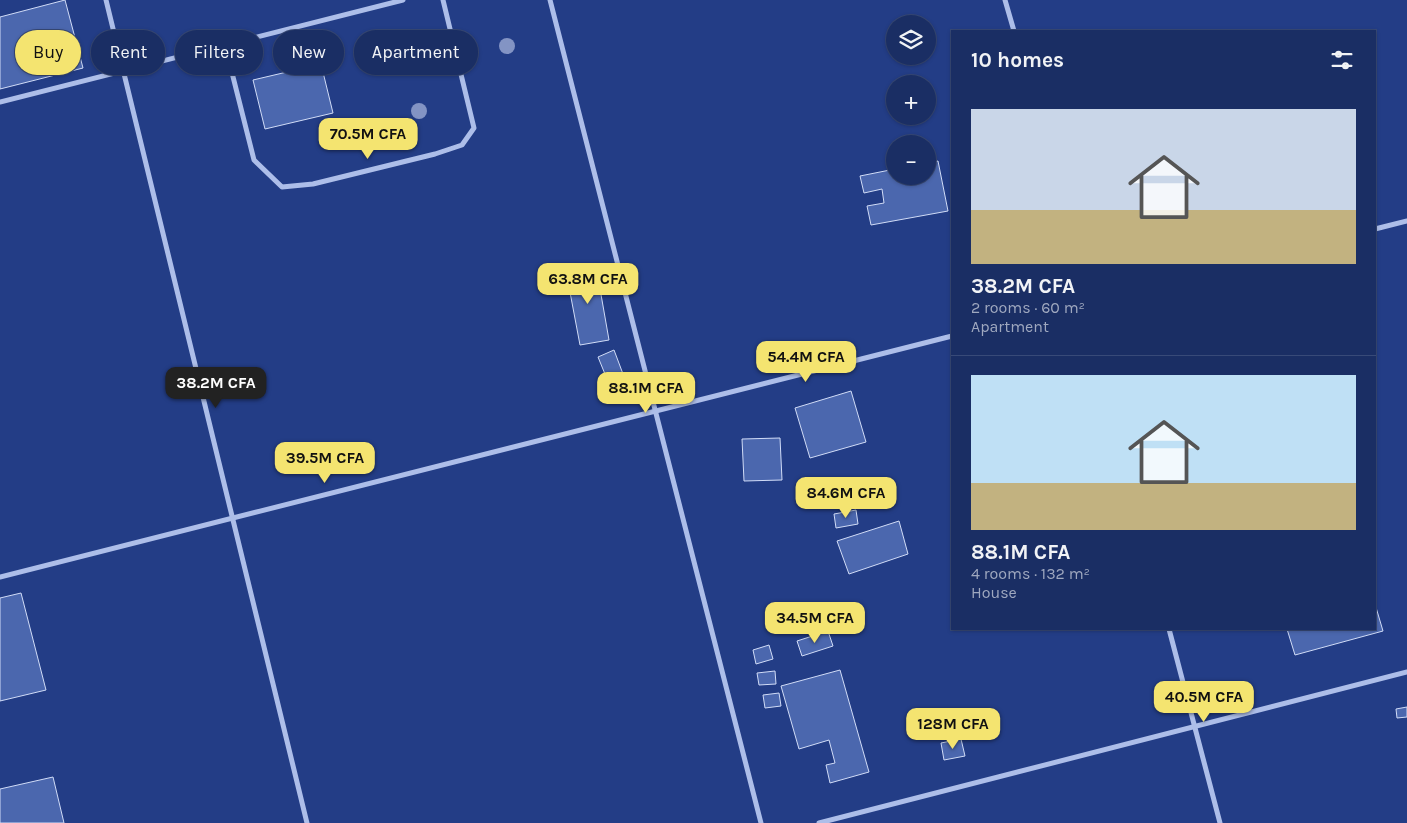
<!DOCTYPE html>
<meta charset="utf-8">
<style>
body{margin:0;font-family:Karla,sans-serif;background:#273a6d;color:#f1f3f6;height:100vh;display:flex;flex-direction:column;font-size:19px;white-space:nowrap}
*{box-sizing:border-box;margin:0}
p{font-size:16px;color:#9fa8bf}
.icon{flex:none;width:28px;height:28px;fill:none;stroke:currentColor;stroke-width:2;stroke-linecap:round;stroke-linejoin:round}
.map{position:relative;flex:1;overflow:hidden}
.side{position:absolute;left:951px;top:30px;width:425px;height:600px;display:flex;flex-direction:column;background:#1a2e64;border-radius:0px;box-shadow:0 1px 4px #0004,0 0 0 1px #384a78}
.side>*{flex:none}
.hud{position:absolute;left:15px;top:30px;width:475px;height:45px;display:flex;gap:10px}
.controls{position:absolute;left:886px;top:15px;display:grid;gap:10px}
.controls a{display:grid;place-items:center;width:50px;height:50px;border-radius:50%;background:#1a2e64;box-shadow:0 1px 4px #0004,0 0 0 1px #384a78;font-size:25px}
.price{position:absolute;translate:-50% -42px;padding:0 11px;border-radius:10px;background:#f4e470;color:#111;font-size:16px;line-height:32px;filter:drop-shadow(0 1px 2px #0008)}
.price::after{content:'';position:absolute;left:50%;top:30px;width:15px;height:11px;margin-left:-8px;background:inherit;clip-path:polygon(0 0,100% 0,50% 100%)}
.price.current{background:#222;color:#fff}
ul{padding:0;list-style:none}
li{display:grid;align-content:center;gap:10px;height:265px;padding:0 20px}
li+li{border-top:1px solid #384a78}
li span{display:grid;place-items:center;height:155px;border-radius:0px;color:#555}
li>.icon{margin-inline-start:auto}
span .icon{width:90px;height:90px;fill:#fffc;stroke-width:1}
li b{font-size:21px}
h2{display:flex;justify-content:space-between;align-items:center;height:60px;padding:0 20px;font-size:21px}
.tag{padding:0 18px;border-radius:22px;background:#1a2e64;box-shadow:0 1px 4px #0004,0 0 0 1px #384a78;font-size:18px;line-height:45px}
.tag.current{background:#f4e470;color:#111}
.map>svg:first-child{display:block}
.building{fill:#4b67ae;stroke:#d1dcf7}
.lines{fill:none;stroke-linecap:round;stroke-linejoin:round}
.minor{stroke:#adbee9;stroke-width:5}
.tree{fill:#8394c4}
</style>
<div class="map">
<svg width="1407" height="823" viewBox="0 0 1407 823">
<rect width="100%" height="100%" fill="#233d86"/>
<g class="building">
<polygon points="65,0 83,68 0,89 0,17"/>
<polygon points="321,64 333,113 265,129 253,80"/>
<polygon points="938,161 948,211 871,225 867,206 884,203 882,189 864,193 860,176 895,169 895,176 928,176 928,163"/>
<polygon points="596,266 609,340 580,345 566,271"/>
<polygon points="614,350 623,374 607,379 598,357"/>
<polygon points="851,391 866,442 810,458 795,408"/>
<polygon points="780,438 782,480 744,481 742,439"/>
<polygon points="856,510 858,524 836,528 834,514"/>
<polygon points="899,521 908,554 849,574 837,541"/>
<polygon points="21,593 46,690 0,701 0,598"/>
<polygon points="1375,604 1383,631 1295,655 1287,629 1375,629"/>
<polygon points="828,631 833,646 802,656 797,641"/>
<polygon points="769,645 773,659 756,664 753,650"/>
<polygon points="840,670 869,772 830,783 826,765 835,763 829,740 799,749 781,686"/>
<polygon points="775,671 776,684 759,685 757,673"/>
<polygon points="779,693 781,706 765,708 763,695"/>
<polygon points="1407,707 1407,717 1397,718 1396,709"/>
<polygon points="961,739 965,756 944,760 941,743"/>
<polygon points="53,777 64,823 0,823 0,789"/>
</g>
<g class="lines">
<g class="minor">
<polyline points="106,0 307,823"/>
<polyline points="550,0 761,823"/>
<polyline points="1005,0 1014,31"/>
<polyline points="225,45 254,160 282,187 313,184 435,154 462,145 474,128 443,0"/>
<polyline points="0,102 403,0"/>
<polyline points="1375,229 1407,221"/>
<polyline points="0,577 952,336"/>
<polyline points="1169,629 1220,823"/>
<polyline points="819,823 1407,672"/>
</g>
</g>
<g class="tree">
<circle cx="507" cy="46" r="8"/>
<circle cx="419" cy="111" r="8"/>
</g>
</svg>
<div class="controls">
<a><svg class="icon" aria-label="layers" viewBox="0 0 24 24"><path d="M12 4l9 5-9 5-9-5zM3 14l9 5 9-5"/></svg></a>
<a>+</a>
<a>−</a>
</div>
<b class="price" style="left:368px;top:160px">70.5M CFA</b>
<b class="price" style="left:588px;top:305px">63.8M CFA</b>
<b class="price" style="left:806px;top:383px">54.4M CFA</b>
<b class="price current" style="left:216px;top:409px">38.2M CFA</b>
<b class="price" style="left:646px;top:414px">88.1M CFA</b>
<b class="price" style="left:325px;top:484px">39.5M CFA</b>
<b class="price" style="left:846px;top:519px">84.6M CFA</b>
<b class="price" style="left:815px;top:644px">34.5M CFA</b>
<b class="price" style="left:1204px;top:723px">40.5M CFA</b>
<b class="price" style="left:953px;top:750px">128M CFA</b>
<div class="hud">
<a class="tag current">Buy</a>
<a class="tag">Rent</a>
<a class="tag">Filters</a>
<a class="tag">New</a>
<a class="tag">Apartment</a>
</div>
<section class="side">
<h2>10 homes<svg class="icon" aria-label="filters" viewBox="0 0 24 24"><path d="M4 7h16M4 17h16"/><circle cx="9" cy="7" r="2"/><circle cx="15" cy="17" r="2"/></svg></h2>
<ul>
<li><span style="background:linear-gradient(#c9d6e8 65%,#c2b280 0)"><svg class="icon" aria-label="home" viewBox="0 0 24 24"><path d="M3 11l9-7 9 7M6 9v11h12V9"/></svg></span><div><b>38.2M CFA</b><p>2 rooms · 60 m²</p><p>Apartment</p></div></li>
<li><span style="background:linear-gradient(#bfe0f5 70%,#c2b280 0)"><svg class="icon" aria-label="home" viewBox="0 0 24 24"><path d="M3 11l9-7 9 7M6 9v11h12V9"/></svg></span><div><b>88.1M CFA</b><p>4 rooms · 132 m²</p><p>House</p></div></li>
</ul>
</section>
</div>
